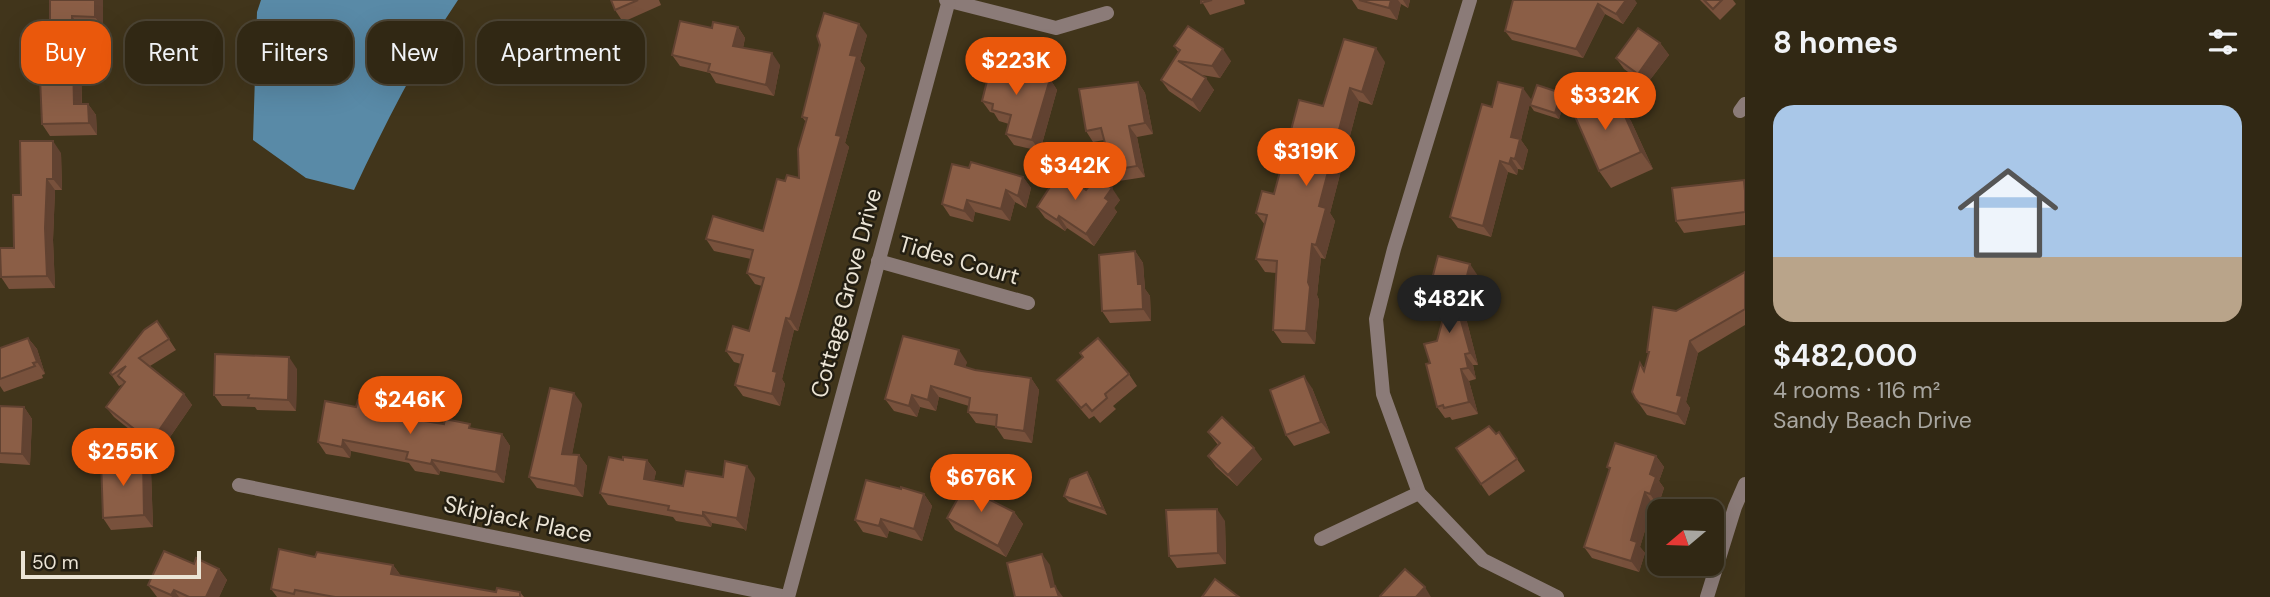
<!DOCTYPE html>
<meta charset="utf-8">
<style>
body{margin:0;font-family:"DM Sans",sans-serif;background:#3d3422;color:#f1f3f6;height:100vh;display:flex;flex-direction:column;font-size:26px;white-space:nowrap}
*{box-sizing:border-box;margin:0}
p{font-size:23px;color:#a8a6a0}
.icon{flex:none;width:38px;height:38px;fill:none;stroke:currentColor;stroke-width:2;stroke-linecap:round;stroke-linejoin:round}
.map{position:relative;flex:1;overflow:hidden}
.sheet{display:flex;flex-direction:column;background:#312814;width:525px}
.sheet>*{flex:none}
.banner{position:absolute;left:21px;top:21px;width:665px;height:63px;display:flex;gap:14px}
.needle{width:46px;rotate:251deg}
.controls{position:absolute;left:1647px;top:499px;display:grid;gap:14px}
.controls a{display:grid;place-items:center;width:77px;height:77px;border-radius:14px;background:#312814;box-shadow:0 7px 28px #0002,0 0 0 2px #4c4434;font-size:35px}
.scale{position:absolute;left:21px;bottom:18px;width:180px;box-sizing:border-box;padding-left:7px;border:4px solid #ebe4d5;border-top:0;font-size:19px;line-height:24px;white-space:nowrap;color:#ebe4d5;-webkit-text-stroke:5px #231e12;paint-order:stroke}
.price{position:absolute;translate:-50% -60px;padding:0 16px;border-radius:24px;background:#ea580c;color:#fff;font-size:23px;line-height:46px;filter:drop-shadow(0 2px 4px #0008)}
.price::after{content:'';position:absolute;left:50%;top:42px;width:21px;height:16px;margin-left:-10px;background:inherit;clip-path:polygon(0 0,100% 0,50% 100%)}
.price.current{background:#222;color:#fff}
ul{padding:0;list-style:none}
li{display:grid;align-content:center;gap:14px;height:371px;padding:0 28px}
li span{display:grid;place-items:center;height:217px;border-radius:21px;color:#555}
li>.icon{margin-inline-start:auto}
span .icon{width:126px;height:126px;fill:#fffc;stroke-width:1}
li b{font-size:30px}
h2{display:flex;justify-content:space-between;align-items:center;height:84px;padding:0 28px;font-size:30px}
.chip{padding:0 24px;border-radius:21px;background:#312814;box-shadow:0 7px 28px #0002,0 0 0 2px #4c4434;font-size:24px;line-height:63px}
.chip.current{background:#ea580c;color:#fff}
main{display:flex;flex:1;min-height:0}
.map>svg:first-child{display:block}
.water{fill:#598aa7}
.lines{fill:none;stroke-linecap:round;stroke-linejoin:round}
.minor{stroke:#8b7b78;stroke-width:14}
.wall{fill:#78513c}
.shaded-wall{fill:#614231}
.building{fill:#8b5e46;stroke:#614231;stroke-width:2}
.labels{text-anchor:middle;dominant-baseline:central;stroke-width:5;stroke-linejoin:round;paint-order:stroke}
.street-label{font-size:23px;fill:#ebe4d5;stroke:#231e12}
</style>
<main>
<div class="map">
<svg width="1745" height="597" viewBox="0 0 1745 597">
<rect width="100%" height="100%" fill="#41351b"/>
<path class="water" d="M261,0H458C417,60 385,124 354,190L306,178L253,140L257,12Z"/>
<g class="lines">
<g class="minor">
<polyline points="946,0 1056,28 1107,13"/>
<polyline points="1470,0 1394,249 1376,319 1383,394 1419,493 1483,560 1557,597"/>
<polyline points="1740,111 1745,104"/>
<polyline points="878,261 1028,303"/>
<polyline points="239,485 787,597"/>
<polyline points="1321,539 1419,493"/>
<polyline points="788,597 949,0"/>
<polyline points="1707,597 1735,507 1745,484"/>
</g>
</g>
<g class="wall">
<polygon points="50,0 103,0 103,28 80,28 82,104 88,104 96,115 97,135 50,136 42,124 50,31"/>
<polygon points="611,0 659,0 661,5 623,22 615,10"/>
<polygon points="1201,0 1244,0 1245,4 1210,15"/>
<polygon points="1352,0 1410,0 1408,8 1401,4 1397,20 1358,9"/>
<polygon points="1513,0 1637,3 1623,24 1605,14 1583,58 1512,40 1505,31"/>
<polygon points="1700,0 1733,0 1736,4 1720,20"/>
<polygon points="738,27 745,38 743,48 780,65 774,96 716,83 710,73 680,66 672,55 712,28"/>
<polygon points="867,35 860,61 865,68 845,143 849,147 807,299 798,331 794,330 782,379 785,384 780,406 743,396 735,385 741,364 734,362 726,351 749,331 762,286 755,284 747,273 751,259 714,251 706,239 763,231 785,181 799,178 806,122 802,117 820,45"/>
<polygon points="1660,43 1669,55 1646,85 1624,69 1616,58"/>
<polygon points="1174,46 1231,61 1220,78 1202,75 1214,90 1200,112 1169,91 1161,80 1179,53"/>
<polygon points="1385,62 1372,105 1359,101 1330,213 1335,221 1325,259 1321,258 1317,295 1319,300 1315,344 1282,343 1273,330 1277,273 1265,272 1256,259 1265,225 1256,213 1274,194 1323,106"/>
<polygon points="1019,70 1050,79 1057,90 1040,151 1014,145 1006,134 1009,124 999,121 994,113 990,112 982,101"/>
<polygon points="1138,82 1145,93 1153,134 1137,137 1145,177 1119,181 1112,170 1104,140 1093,142 1086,131"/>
<polygon points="1589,96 1594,104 1620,105 1631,121 1653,169 1611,188 1599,171"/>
<polygon points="1531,99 1521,140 1528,150 1523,170 1518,169 1517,175 1508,172 1491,237 1458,228 1450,217 1492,107"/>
<polygon points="1565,100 1559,119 1534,111 1530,105"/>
<polygon points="61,153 62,190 55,190 53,240 55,288 9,289 1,277 14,248 21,195"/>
<polygon points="969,168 1023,177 1031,188 1026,208 1015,202 1010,221 975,212 973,222 950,216 942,204"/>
<polygon points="1744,180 1745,182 1745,225 1684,233 1676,221"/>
<polygon points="1086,190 1120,200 1114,208 1117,212 1094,246 1067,228 1065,231 1045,218 1037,207"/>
<polygon points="1135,251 1143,263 1145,289 1150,296 1151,321 1110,323 1102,311"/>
<polygon points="1745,272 1745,325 1698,353 1686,402 1690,408 1685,425 1647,415 1635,398 1640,363 1645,369 1649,354 1647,352 1676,311"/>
<polygon points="1478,276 1467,318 1466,318 1478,365 1473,365 1476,379 1469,381 1478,414 1452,420 1450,417 1445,418 1437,407 1430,363 1445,313 1436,310 1427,298"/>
<polygon points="157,321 176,350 150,366 184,394 192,405 159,453 114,417 106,407 123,384 119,386 110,373"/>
<polygon points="28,338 37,349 45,374 42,375 43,378 4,392 0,386 0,348"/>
<polygon points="967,362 965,367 975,370 1031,378 1039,390 1032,443 1004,439 996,427 996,426 976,423 968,412 969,406 939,397 936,411 920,407 917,417 894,411 885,399"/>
<polygon points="297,369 296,411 257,410 255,407 222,406 214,395"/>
<polygon points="1129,374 1137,386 1113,406 1116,409 1100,423 1094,416 1089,419 1065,391 1057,380"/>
<polygon points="1312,388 1330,433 1294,446 1286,435"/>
<polygon points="382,404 390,415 502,434 510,446 504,483 440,471 439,475 415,471 409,463 351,451 350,458 326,454 318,442 356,407"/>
<polygon points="582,404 572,454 579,455 587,466 583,497 537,488 529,477"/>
<polygon points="0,406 24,407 32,419 30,465 0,463"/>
<polygon points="1208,432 1262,459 1237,486 1216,467 1208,456 1218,445"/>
<polygon points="1499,432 1525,471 1489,496 1456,448"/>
<polygon points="1656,456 1664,467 1659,481 1664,488 1658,506 1653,504 1640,547 1645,553 1639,572 1592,558 1584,547 1610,470 1607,467"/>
<polygon points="623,460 647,460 656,472 654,480 683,486 723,477 755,478 746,531 744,529 712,523 711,527 676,521 673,517 608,505 600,493"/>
<polygon points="151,471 153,527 111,530 103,518"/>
<polygon points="1087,472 1091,478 1107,515 1069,502 1064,496"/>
<polygon points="924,494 932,506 922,541 889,531 887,538 863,532 855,520"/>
<polygon points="995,502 1014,512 1023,524 1006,557 955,530 947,518"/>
<polygon points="1225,521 1226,564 1177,568 1169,556"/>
<polygon points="315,557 393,565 401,576 496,592 520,592 524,597 277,597 271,589"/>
<polygon points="194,564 219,569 227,580 219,597 157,597 148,585"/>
</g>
<g class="shaded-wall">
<polygon points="95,0 103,0 103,28 95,17"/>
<polygon points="1391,0 1398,0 1401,4 1397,20 1389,8"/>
<polygon points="1403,0 1410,0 1408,8"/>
<polygon points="1626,0 1635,0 1637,3 1623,24 1616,14"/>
<polygon points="1598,4 1605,14 1583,58 1576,49"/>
<polygon points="72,16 80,28 82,115 74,104"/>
<polygon points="859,24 867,35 860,61 865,68 845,143 849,147 798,331 790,319 850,55"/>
<polygon points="738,27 745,38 741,57 733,46"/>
<polygon points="1660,43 1669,55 1646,85 1638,74"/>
<polygon points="1376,48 1385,62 1372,105 1362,92"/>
<polygon points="1223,49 1231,61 1220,78 1212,66"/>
<polygon points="772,53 780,65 774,96 766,85"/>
<polygon points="1206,78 1214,90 1200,112 1192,100"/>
<polygon points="1050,79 1057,90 1040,151 1032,140"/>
<polygon points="1138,82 1145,93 1153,134 1145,123"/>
<polygon points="1350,88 1359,101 1330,213 1335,221 1325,259 1316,245 1319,206"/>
<polygon points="1523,88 1531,99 1521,140 1528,150 1523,170 1515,159 1511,137"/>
<polygon points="1561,93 1565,100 1559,119 1555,113"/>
<polygon points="88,104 96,115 97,135 89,123"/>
<polygon points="1620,105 1631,121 1653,169 1641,152"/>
<polygon points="1129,126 1137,137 1145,177 1137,166"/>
<polygon points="53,141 61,153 62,190 53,179"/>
<polygon points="1511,158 1518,169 1517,175 1509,164"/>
<polygon points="1500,161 1508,172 1491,237 1483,226"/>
<polygon points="1023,177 1031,188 1026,208 1018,196"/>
<polygon points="47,179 55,190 53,240 55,288 47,276 45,228"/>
<polygon points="1112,188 1120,200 1114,208 1117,212 1094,246 1086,234 1105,198"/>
<polygon points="1006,190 1015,202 1010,221 1001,209"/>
<polygon points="967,200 975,212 973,222 964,211"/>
<polygon points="1059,216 1067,228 1065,231 1057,220"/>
<polygon points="1312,244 1321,258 1317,295 1319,300 1315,344 1306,331 1308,282"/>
<polygon points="1135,251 1143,263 1145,289 1150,296 1151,321 1143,309 1138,284"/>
<polygon points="1470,264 1478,276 1467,318 1459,307"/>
<polygon points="1457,306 1466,318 1478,365 1470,353"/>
<polygon points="786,318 794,330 782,379 785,384 780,406 772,394 773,371"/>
<polygon points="28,338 37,349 45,374 37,362"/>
<polygon points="1690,341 1698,353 1686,402 1690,408 1685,425 1677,414 1677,395"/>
<polygon points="959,350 967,362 963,375 955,364"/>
<polygon points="1465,354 1473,365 1476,379 1468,368"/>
<polygon points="289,357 297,369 296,411 288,400"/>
<polygon points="1461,369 1469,381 1478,414 1469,402"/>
<polygon points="1304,376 1312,388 1330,433 1321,422"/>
<polygon points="1031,378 1039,390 1032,443 1024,431"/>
<polygon points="931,386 939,397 936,411 928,400"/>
<polygon points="574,393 582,404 570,465 562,454"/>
<polygon points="184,394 192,405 159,453 151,442"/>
<polygon points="912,395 920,407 917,417 909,406"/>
<polygon points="382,404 390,416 379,414"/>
<polygon points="24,407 32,419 30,465 22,454"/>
<polygon points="502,434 510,446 504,483 496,472"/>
<polygon points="343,440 351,451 350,458 342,447"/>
<polygon points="1254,448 1262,459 1237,486 1228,475"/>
<polygon points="579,455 587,466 583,497 575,486"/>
<polygon points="1656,456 1664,467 1659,481 1664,488 1658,506 1650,494 1650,474"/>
<polygon points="143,459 151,471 153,527 144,515"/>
<polygon points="432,460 440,471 439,475 431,464"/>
<polygon points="647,460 656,472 652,490 644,479"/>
<polygon points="747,466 755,478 746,531 737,520"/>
<polygon points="1087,472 1091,478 1107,515 1103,509"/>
<polygon points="1645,492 1653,504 1640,547 1645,553 1639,572 1631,561 1631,540"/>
<polygon points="924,494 932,506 922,541 914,529"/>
<polygon points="989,494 997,505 986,498"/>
<polygon points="1217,509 1225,521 1226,564 1218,553"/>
<polygon points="703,512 712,523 711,527 703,516"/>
<polygon points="1014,512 1023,524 1006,557 998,546"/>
<polygon points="881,519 889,531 887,538 879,526"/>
<polygon points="1042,554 1050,565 1055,586 1063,597 1059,597 1051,587"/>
<polygon points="393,565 401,576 391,574"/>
<polygon points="219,569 227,580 219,597 206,597"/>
<polygon points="1425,587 1431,597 1416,597"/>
<polygon points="174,590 179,597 172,597 171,595"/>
</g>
<g class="building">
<polygon points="50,0 95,0 95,17 72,16 74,104 88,104 89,123 42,124 38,31 50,31"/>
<polygon points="611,0 638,0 615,10"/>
<polygon points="1201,0 1212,0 1201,3"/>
<polygon points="1359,0 1391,0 1389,8"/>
<polygon points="1513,0 1626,0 1616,14 1598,4 1576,49 1505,31"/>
<polygon points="1704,0 1722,0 1713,9"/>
<polygon points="824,13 859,24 850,55 857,56 836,135 841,136 799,288 790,319 786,318 773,371 777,372 772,394 735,385 743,355 726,351 733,326 749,331 764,278 747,273 753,250 706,239 713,216 763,231 777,179 785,181 787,175 799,178 798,149 807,118 802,117 820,45 817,36"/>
<polygon points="680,21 712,28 713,22 738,27 733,46 772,53 766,85 708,71 710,64 672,55"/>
<polygon points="1188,26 1223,49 1212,66 1178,61 1206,78 1192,100 1161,80 1180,50 1174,46"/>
<polygon points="1638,28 1660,43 1638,74 1616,58"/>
<polygon points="1344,39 1376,48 1362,92 1350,88 1319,206 1326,208 1316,245 1312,244 1308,282 1310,287 1306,331 1273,330 1277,261 1256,259 1267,215 1256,213 1262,191 1274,194 1299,100 1323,106"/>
<polygon points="992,61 1016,66 1015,70 1050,79 1032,140 1006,134 1011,115 992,110 993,104 982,101"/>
<polygon points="1138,82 1145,123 1129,126 1137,166 1112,170 1101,128 1086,131 1079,89"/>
<polygon points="1498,82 1523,88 1511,137 1520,139 1515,159 1511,158 1509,164 1500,161 1483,226 1450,217 1482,104 1492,107"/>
<polygon points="1537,85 1561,93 1555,113 1530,105"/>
<polygon points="1589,96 1592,105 1604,100 1620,105 1641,152 1599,171 1570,105"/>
<polygon points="20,141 53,141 53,179 47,179 45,228 47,276 1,277 0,248 14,248 13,195 21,195"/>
<polygon points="971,162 1023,177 1018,196 1006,190 1001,209 967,200 964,211 942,204 952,164 969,168"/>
<polygon points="1059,173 1086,190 1096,178 1112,188 1105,198 1109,201 1086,234 1059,216 1057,220 1037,207"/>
<polygon points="1744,180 1745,191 1745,212 1676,221 1672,188"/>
<polygon points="1135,251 1138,284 1142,284 1143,309 1102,311 1099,255"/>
<polygon points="1438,256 1470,264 1459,307 1457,306 1470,353 1465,354 1468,368 1461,369 1469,402 1444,408 1443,405 1437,407 1426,364 1430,363 1424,344 1437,341 1447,304 1427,298"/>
<polygon points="1745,272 1745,309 1690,341 1677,395 1682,396 1677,414 1639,403 1635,398 1632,392 1640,363 1644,371 1649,352 1647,352 1653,307 1676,311"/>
<polygon points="157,321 169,339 139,358 184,394 151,442 106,407 125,382 118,376 126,366 112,375 110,373 144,330"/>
<polygon points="903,336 959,350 955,364 975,370 1031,378 1024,431 996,427 997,415 968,412 970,398 931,386 928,400 912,395 909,406 885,399"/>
<polygon points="28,338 37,362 33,363 35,366 0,379 0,348"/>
<polygon points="1098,338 1129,374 1105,394 1107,398 1092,411 1086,404 1081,408 1057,380 1083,357 1080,353"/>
<polygon points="215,354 289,357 288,400 248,398 249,395 214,395"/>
<polygon points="1304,376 1321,422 1286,435 1270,390"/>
<polygon points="550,388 574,393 562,454 579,455 575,486 529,477"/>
<polygon points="358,400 382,404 379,414 444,424 445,419 470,424 469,428 502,434 496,472 432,460 431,464 406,459 408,452 343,440 342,447 318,442 325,401 356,407"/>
<polygon points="0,406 24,407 22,454 0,453"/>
<polygon points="1222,417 1254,448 1228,475 1208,456 1220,443 1208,432"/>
<polygon points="1489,426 1496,434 1499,432 1517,459 1481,484 1456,448"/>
<polygon points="1615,443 1656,456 1650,474 1656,477 1650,494 1645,492 1631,540 1637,542 1631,561 1584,547 1610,468 1607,467"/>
<polygon points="609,457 623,460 623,457 647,460 644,479 683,486 686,471 723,477 725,461 747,466 737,520 737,518 703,512 703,516 668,510 669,506 600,493"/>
<polygon points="143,459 144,515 103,518 101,460"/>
<polygon points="1087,472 1103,509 1064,496 1070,479"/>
<polygon points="866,480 901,489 901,487 924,494 914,529 881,519 879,526 855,520"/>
<polygon points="967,482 989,494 986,498 1014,512 998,546 947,518"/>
<polygon points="1217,509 1218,553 1169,556 1166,510"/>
<polygon points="279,549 315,557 317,552 393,565 391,574 496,592 497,588 520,592 520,597 335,597 295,590 294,594 271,589"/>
<polygon points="164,551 194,564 196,558 219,569 206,597 189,597 174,590 171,595 148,585"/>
<polygon points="1042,554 1051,587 1055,586 1059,597 1015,597 1007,563"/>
<polygon points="1405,569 1425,587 1416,597 1381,597 1380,596"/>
<polygon points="1215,579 1239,597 1202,597"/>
</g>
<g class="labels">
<g class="street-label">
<text transform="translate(959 260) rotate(16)">Tides Court</text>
<text transform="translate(846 293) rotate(-75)">Cottage Grove Drive</text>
<text transform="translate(518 519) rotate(12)">Skipjack Place</text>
</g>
</g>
</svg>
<div class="controls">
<a><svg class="needle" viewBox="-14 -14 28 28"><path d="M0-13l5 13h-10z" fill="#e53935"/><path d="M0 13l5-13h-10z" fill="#a8a6a0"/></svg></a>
</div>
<div class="scale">50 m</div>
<b class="price" style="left:1016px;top:97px">$223K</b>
<b class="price" style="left:1605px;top:132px">$332K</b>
<b class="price" style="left:1306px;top:188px">$319K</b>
<b class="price" style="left:1075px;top:202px">$342K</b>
<b class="price current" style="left:1449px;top:335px">$482K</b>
<b class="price" style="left:410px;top:436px">$246K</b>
<b class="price" style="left:123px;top:488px">$255K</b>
<b class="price" style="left:981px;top:514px">$676K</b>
<div class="banner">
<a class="chip current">Buy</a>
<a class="chip">Rent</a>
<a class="chip">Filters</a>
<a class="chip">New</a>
<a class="chip">Apartment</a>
</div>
</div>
<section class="sheet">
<h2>8 homes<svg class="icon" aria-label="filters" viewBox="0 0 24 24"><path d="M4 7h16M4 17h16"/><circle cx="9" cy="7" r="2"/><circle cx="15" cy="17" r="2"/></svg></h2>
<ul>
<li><span style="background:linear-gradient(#a9c7e8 70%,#b9a48a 0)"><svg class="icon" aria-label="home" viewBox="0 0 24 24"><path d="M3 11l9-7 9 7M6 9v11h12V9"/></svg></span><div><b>$482,000</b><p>4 rooms · 116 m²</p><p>Sandy Beach Drive</p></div></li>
</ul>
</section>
</main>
